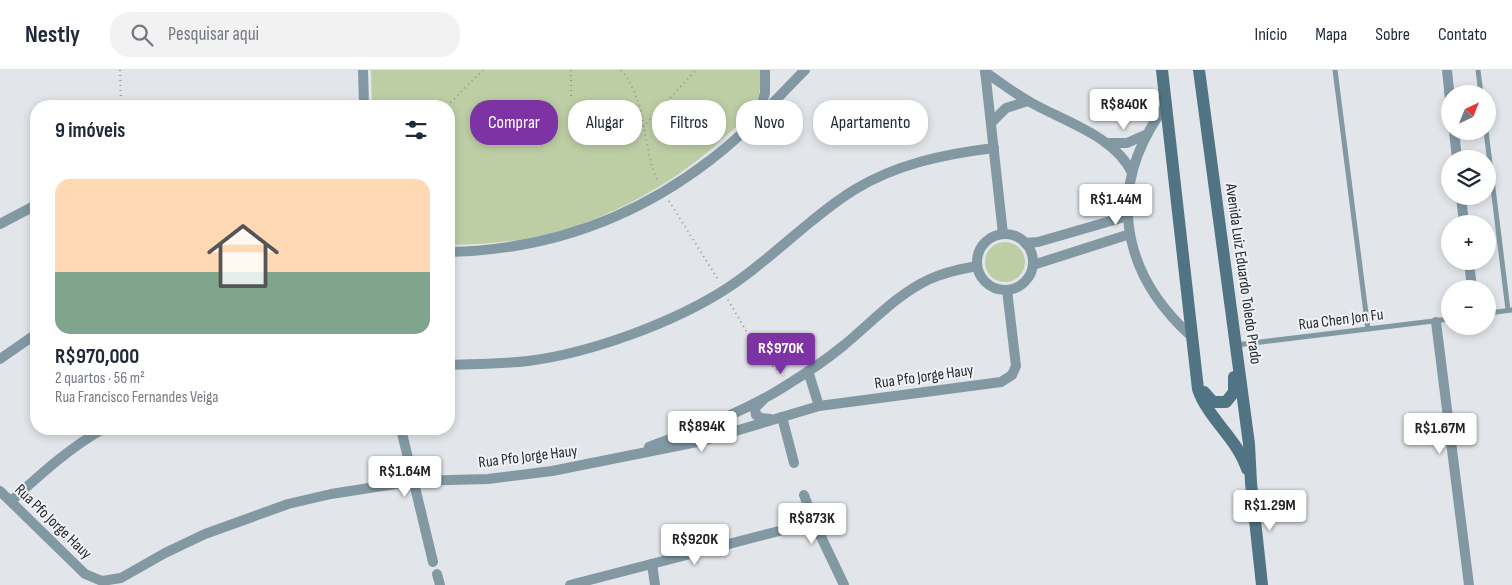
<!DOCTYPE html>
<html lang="pt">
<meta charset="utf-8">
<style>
body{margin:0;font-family:"Sofia Sans Condensed",sans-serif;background:#f2f2f3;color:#1f2937;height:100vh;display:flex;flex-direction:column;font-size:19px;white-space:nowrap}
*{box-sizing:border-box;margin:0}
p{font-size:16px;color:#747a83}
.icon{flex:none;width:28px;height:28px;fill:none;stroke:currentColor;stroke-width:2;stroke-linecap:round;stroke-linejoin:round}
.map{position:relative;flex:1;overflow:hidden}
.side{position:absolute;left:30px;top:30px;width:425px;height:335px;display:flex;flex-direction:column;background:#fff;border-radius:20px;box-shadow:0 2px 8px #0003}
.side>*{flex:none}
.guide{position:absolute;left:470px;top:30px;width:475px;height:45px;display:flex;gap:10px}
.needle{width:32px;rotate:43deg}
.controls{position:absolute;left:1441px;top:15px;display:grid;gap:10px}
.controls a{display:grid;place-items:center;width:55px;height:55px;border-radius:50%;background:#fff;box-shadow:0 2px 8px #0003;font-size:25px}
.price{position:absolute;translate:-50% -42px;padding:0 11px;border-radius:5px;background:#fff;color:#222;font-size:16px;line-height:32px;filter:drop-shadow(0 1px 2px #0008)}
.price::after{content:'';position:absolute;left:50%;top:30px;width:15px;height:11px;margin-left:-8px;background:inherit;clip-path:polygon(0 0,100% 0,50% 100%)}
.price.on{background:#7e33a5;color:#fff}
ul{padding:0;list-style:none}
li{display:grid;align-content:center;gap:10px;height:265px;padding:0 25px}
li span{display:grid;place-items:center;height:155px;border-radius:15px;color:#555}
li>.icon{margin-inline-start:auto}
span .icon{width:90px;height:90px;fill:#fffc;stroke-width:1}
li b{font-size:21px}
h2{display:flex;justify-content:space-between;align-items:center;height:60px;padding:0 25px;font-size:21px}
.pill{padding:0 18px;border-radius:20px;background:#fff;box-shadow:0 2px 8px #0003;font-size:18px;line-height:45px}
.pill.on{background:#7e33a5;color:#fff}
header{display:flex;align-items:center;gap:30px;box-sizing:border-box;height:70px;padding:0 25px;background:#fff;border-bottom:1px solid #e0e1e3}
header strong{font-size:24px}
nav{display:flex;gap:28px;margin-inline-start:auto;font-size:18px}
.search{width:350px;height:45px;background:#f2f2f3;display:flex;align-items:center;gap:12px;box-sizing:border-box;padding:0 18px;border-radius:20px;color:#747a83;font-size:19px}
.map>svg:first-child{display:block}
.green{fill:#bdcea5}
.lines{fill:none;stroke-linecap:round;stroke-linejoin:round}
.path{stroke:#95979a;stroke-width:2;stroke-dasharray:1 4;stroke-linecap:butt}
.service{stroke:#8299a4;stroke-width:5}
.minor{stroke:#8299a4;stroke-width:10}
.secondary{stroke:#517484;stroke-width:12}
.labels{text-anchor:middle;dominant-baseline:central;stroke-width:4;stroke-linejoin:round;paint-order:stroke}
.street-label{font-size:16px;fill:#292a2c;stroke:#eff2f7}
</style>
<header>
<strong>Nestly</strong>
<div class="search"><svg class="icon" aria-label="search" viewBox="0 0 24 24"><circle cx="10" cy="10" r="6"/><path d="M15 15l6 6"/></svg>Pesquisar aqui</div>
<nav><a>Início</a><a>Mapa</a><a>Sobre</a><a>Contato</a></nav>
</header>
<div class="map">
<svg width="1512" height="515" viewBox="0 0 1512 515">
<rect width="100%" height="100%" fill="#e2e5e9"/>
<g class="green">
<path d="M371,0H760C761,13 761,25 754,37C748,48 737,56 728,64C678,112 607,151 540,166C511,172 482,174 453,175L449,174V36H372Z"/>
<circle cx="1005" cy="192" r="20"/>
</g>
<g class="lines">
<g class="path">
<polyline points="120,0 121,36"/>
<polyline points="571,0 571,28"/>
<path d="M621,0C648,31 641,75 658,112"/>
<polyline points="447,36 483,0"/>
<polyline points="643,57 696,0"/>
<polyline points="669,131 719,211"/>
<polyline points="728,230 761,286 784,306"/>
</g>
<g class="service">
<polyline points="1335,0 1368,259"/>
<polyline points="1478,0 1481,24"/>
<polyline points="1486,61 1508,240"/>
<polyline points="1488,243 1512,240"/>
<polyline points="1236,275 1450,249"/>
</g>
<g class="minor">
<polyline points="363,0 364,36"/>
<polyline points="985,0 1003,164"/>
<polyline points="1447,0 1450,30"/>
<path d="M985,2C1000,12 1014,23 1030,32C1063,51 1115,66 1132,103"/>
<path d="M1167,34C1106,113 1118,200 1191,266"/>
<polyline points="759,43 765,23 765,0"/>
<polyline points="991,53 1006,38 1028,31"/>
<polyline points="1454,61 1457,89"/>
<polyline points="1109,73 1127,73 1145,65"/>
<polyline points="1461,126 1464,154"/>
<polyline points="0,154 36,135"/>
<circle cx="1005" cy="192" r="28"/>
<polyline points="1025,173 1038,172 1128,146"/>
<path d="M449,182C545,180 632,150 709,91C744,65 774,31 805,0"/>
<polyline points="1469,191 1472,219"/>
<polyline points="1033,195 1130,164"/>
<polyline points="1436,252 1469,515"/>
<polyline points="0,289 36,264"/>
<path d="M449,295C475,294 502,294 528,291C591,283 676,252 729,217C773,188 809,148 854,120C896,94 945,84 994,78"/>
<polyline points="808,301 819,336"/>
<polyline points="763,330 755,338 756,345 761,348 770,349"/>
<polyline points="782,347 794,393"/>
<polyline points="401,359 433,492"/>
<path d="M649,377C696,359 748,341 790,313C808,302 827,289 843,276C871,253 897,224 930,209C945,202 961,199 977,196"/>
<polyline points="0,421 85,504 102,511 121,508 165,483 205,464 288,434 331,424 414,411 488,409 552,401 702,371 819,336 1001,312 1012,305 1016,296 1007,220"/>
<polyline points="804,425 814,452 844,515"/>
<path d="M11,431C40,405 69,378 103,359"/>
<polyline points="652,494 655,515"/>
<polyline points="437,504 440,515"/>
<polyline points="570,515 814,452"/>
</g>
<g class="secondary">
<path d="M1162,0L1198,319C1208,349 1237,368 1247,399"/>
<polyline points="1199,0 1249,374 1251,413 1262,515"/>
<polyline points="1204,322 1213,332 1226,332 1234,322 1234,307"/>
</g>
</g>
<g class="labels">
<g class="street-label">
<text transform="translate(1243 204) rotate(82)">Avenida Luiz Eduardo Toledo Prado</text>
<text transform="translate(1341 250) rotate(-7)">Rua Chen Jon Fu</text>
<text transform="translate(924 307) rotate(-8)">Rua Pfo Jorge Hauy</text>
<text transform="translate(528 387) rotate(-7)">Rua Pfo Jorge Hauy</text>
<text transform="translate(53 452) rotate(44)">Rua Pfo Jorge Hauy</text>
</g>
</g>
</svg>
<div class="controls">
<a><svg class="needle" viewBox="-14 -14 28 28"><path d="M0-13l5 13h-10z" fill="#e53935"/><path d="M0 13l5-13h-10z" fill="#747a83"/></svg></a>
<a><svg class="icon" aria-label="layers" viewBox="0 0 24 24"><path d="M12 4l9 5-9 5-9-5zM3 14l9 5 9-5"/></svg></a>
<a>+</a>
<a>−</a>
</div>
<b class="price" style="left:1124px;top:61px">R$840K</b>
<b class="price" style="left:1116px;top:156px">R$1.44M</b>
<b class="price on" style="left:781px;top:305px">R$970K</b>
<b class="price" style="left:702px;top:383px">R$894K</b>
<b class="price" style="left:1440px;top:385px">R$1.67M</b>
<b class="price" style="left:405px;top:428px">R$1.64M</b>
<b class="price" style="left:1270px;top:462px">R$1.29M</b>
<b class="price" style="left:812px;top:475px">R$873K</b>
<b class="price" style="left:695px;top:496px">R$920K</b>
<div class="guide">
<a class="pill on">Comprar</a>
<a class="pill">Alugar</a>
<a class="pill">Filtros</a>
<a class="pill">Novo</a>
<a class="pill">Apartamento</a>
</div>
<section class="side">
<h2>9 imóveis<svg class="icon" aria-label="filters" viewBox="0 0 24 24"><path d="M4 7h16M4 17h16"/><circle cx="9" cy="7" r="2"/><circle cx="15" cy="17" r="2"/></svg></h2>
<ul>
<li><span style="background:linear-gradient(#ffd9b3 60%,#7fa58c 0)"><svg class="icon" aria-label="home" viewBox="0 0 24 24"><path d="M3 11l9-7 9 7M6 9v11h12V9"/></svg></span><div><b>R$970,000</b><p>2 quartos · 56 m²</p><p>Rua Francisco Fernandes Veiga</p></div></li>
</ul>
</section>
</div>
